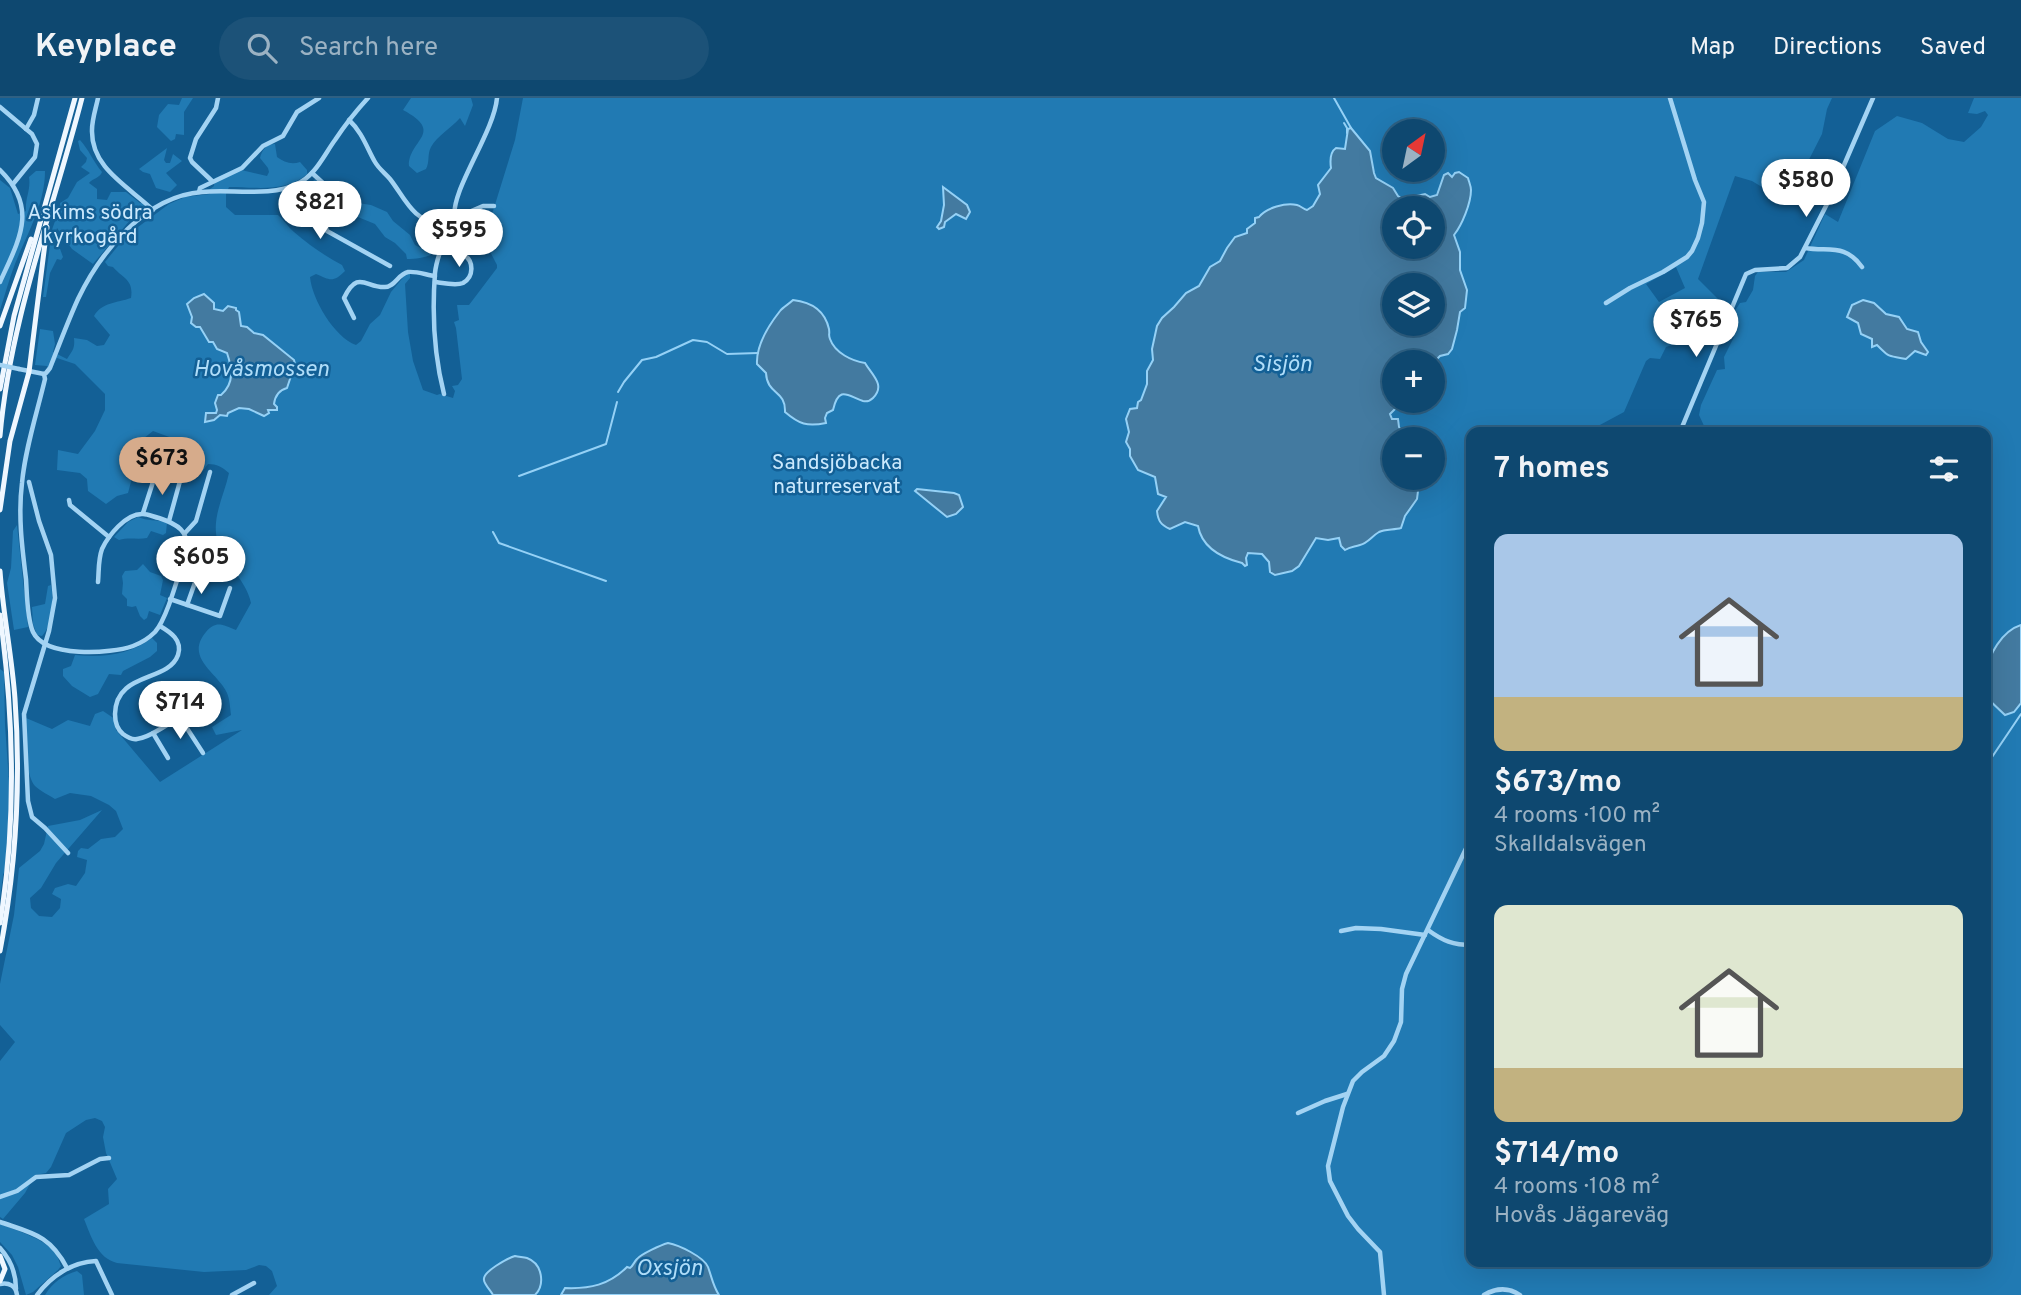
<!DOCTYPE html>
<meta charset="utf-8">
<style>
body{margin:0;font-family:Overpass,sans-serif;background:#1c5278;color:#f1f3f6;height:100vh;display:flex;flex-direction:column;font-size:26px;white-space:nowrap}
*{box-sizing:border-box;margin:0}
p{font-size:23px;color:#9bb2c3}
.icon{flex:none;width:38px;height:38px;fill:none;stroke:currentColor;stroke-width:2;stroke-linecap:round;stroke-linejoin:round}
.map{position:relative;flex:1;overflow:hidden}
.sheet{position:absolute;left:1466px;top:329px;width:525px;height:840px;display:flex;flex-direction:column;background:#0e4870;border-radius:14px;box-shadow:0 7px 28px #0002,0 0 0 2px #2e6083}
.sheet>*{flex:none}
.needle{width:46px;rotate:33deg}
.buttons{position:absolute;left:1382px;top:21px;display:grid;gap:14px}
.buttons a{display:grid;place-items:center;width:63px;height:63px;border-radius:50%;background:#0e4870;box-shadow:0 7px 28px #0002,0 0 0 2px #2e6083;font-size:35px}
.price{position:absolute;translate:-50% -60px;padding:0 16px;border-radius:24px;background:#fff;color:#222;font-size:23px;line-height:46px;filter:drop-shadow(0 2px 4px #0008)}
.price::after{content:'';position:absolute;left:50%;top:42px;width:21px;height:16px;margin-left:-10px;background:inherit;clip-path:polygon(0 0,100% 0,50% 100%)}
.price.on{background:#d6ab8b;color:#111}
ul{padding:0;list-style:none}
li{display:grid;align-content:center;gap:14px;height:371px;padding:0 28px}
li span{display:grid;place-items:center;height:217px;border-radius:14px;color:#555}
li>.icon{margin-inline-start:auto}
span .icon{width:126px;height:126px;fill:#fffc;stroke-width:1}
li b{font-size:30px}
h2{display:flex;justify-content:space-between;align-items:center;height:84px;padding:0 28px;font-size:30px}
header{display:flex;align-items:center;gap:42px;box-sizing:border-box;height:98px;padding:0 35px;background:#0e4870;border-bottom:2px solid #2e6083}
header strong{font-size:33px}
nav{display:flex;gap:38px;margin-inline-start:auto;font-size:24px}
.search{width:490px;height:63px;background:#1c5278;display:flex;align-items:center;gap:18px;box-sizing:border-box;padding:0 24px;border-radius:38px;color:#9bb2c3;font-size:26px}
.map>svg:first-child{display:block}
.green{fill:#217ab3;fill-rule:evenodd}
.water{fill:#437aa0;stroke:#95d1f6;stroke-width:2;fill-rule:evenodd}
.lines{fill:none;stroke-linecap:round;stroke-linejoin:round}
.stream{stroke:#95d1f6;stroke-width:2}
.minor{stroke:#a3d3f3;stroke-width:4.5}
.major{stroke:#eff7ff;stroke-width:5}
.minor-bridge{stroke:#a3d3f3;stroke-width:4.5}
.labels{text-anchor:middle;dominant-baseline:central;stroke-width:5;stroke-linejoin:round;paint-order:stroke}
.park-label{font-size:21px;fill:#cbe9fd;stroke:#136096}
.water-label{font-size:23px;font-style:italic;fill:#afddf9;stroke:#136096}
</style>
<header>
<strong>Keyplace</strong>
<div class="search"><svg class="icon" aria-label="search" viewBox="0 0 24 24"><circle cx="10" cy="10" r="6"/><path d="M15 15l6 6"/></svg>Search here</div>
<nav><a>Map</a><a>Directions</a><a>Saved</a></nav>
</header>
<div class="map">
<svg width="2021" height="1197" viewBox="0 0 2021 1197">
<rect width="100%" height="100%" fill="#136096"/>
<g class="green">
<polygon points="182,0 193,0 184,14 184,37 176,36 175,41 171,43 157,29 159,17 168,6 179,7"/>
<path d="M411,0H471L473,7L465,28L460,20C451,30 437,38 431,49C427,56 430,64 426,71L417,75L409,68C408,42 446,35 403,12Z"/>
<path d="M523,0H1832L1827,11L1822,36L1787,105L1786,92L1762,89L1752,83L1735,78L1698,181L1725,208L1721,215C1699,215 1697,225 1685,242L1682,234L1677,239L1675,246L1666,249L1660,261L1650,260L1646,263L1624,314L1598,328L1596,334H1472V1164H1986V334H1703L1705,330L1699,317L1701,307L1717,272L1725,271L1724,259L1734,239L1723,231L1740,205L1746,204L1753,192L1755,178L1758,174H1786L1804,162L1825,116L1838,124L1875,33L1897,18L1922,25L1948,41L1964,44L1981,29L1988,17L1985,13L1977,16L1968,15L1974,0H2021V1197H719C711,1187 711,1174 704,1163L675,1197H269L277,1188L272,1173L266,1168L259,1167L246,1172L204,1174L117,1165C97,1160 91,1138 84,1121L109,1106L108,1091L117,1081L106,1055L103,1039L105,1029L102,1023L95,1020L86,1022L66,1035L51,1069L46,1075L35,1077L25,1095L3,1121L0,1119V963L15,944L0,927V886L14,817L19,770L40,753L44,746L48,728L80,722L102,712L56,765L41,790L30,800L31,810L39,818L52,819L60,810L61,801L52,796L55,790L68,786L76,788L85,775L87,762L77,759L78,753L81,750L88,751L101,741L115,739L123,731L116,713L109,707L91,698L70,695L55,701C49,697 40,693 35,688C24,675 26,637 26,620L52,631L68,622L90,628L95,616L103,613L115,621L116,632L160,684L242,632L216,637L212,629L231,617C230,610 230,602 227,595C218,575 184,560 206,534C216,522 223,527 236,532L251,505C246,479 218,462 216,435C214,415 225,394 229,375C222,369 217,366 208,366L202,374L169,364L172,340L153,333L139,344L136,365L128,395L117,398L106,406L88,393L87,381L80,375L57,372L58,352L78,356L95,333L105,312V296L75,266L57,260L49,276L47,268L35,267L40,231L53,233L55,246L53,254L67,261C73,252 75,250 74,240L87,242L97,248L104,247L110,237L94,218C102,204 117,205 131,200C134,181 122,180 113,169L108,168L105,164L126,138L169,106L185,99L210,96V91L214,88L215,80L237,71L267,78L269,74L268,70L260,60C262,52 266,46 275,46L277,59C284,64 291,67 300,64L307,72V76C286,95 255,89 229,89L226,96V109L235,117H278C284,122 288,129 294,134C309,147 325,158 342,167L345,173C333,185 330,182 316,176L310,179C312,201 334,239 356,247L361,243L370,226L380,217L391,194L406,176H410V180L405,186L408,234L413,263L423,292L437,297L440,296L453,300L455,293L452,288L458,287L462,281L456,230L454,224L459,222L457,207H469L497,170V167L484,142L515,42ZM1395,33H1433V72H1395ZM1395,110H1433V149H1395ZM1676,169L1685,190L1659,204L1646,186ZM1395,187H1433V226H1395ZM201,197L214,205V211L223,213L228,208L236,210V212L239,214L241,228L254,235L263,237L292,259L287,290L277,297L274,310L267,312L264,318L249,311L239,310C233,313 225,315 219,318C213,321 213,324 205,324L206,315H216C219,309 214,303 218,297H221C235,286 233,270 227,255L221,254L213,244L207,242C202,226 193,222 189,204ZM1395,264H1433V303H1395ZM1395,341H1433V380H1395Z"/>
<path d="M80,42C89,52 93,63 102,74C100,80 93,80 89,85L97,91V101L107,102L111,94H126L140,105H143L145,112L131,121L93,166L72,151L57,130L55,137L63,159L61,162L57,161L50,175L46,199H43L52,132C54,125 61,110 60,105L68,100L77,84L90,75L81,69L86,64L87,60L80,52L78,43Z"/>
<polygon points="167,50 164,62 166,65 170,65 173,56 182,63 166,75 177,87 170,94 156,90 150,76 143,74 139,71"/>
<path d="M36,73H45C45,106 27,136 15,166C9,181 5,197 0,212V82L10,90L18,116L26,113C25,100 31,92 29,79Z"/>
<path d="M316,80L324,88L337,92L351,104L371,107L387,114L393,123L410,137L415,147L421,150C435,143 428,136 436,128L440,129C440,133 442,136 442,140C442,158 421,161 407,161L406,156L395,145L385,139L375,126L331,108L316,99L315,94L309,87Z"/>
<path d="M138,419C147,423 157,422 167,424L166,435L163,437L151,433L147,440C137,442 129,439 119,442L114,439L128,424Z"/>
<polygon points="17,427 28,529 14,532 7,485 11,470 13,433"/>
<polygon points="143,466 150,474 161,478 163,482 160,497 167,500 160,517 149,513 147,520 144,522 140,518 136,508 132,509 127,508 127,501 122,496 123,485 122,478 125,473 137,472"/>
<path d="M51,487C54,502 53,527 42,538L37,537L33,526L32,509L45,506L48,488Z"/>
<path d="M152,540L157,545V553L150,559L123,573L121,577L109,576L98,596L90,599L72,588L63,578V571L71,568L75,557C103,560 129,557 152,540Z"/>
<polygon points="0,571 4,574 5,627 10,698 5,772 3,777 0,800"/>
<path d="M0,1126C16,1132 41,1140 53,1152C57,1156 59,1163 61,1168L58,1172L33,1194L26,1197L18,1169L12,1157L0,1144Z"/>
<path d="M77,1173L82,1177L84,1197H45C52,1185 63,1177 77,1173Z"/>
</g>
<g class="water">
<path d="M1351,30L1370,53L1374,75L1376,80L1393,90L1398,98L1403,101L1425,96L1430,99L1437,97L1444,77L1448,75L1452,79L1455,75L1459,74L1468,80C1469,84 1471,88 1471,92C1471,105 1462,127 1454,137L1460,154V172L1467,192L1465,210L1460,214L1457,232L1452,251L1448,256L1440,258L1436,262L1429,261L1428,264H1395V303H1405L1403,310H1396L1390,316L1392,321H1398L1399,329L1407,341H1395V380H1425L1418,393L1417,401L1405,418L1401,430C1394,432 1385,431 1379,434C1372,438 1368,445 1360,447C1354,449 1350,449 1345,452L1341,448L1339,440L1328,442L1316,440L1299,468L1292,473L1275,477L1270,474L1269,464L1262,456L1248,455L1246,460L1247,467L1245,468L1242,465C1222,460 1202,450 1198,428L1185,424L1170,431C1161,427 1158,423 1157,413L1166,399L1158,396L1155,379L1138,372L1130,358V351L1126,344L1129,334L1126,321L1130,311L1137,310L1138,304L1141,302L1147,286V273L1153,262L1152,251L1157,228L1162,220L1174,209L1186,195L1199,188L1210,169L1220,163L1227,150L1235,139L1247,135V131L1255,125V120L1259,119C1266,110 1286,104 1297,107C1301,108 1303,111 1307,112L1313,108L1320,96L1318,87L1331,70C1330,63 1330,54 1336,50L1345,51L1348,31ZM1395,110H1433V149H1395ZM1395,187H1433V226H1395Z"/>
<polygon points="943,89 967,107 970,114 966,121 956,116 945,124 944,129 939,131 937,129 941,123 944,107"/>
<path d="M204,196L214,205V211L223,213L228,208L236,210V212L239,214L241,228L247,229L254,235L263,237L294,262L295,266L287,290C279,292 275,299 274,306L277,309V312H268L269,315L264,318L249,311L239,310L228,315L227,318L220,317L214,322L205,324L206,315H216L217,312L215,305L218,297H221C235,285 232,270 227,255L217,251L213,244H209L200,229H196L191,225L192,219L187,206L194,200Z"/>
<path d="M793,202C811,204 825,213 829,231C830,238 828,235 830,241C835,255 852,263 865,265C872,277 886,287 873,300C871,302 867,304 863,303C849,299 839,286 833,312L827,315L825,320L826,325C807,329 799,326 785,314C786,292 767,297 766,275L757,266C756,248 769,227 780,213C783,209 789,206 793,202Z"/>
<path d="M1863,202L1874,205L1886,216L1899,219L1907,231L1918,234L1921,244L1928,254L1926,257L1915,253L1906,261C1887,257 1891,261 1877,247L1872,249V241L1861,236L1858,225L1847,219L1852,207Z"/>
<polygon points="917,391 954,395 959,397 963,409 956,416 947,419 915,393"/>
<path d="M2021,527V605L2014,614L2005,617L1986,599C1986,592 1986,584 1986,576C1988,557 2002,533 2021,527Z"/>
<path d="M668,1145C679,1147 704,1159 708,1169C712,1180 713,1188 719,1197H561L565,1190C590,1191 609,1187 627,1169L630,1170C633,1168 634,1164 637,1161C641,1156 661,1147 668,1145Z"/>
<path d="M515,1158C519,1159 523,1159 527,1160C543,1166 545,1187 535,1197H493C491,1193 484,1186 484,1182C482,1174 508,1160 515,1158Z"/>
</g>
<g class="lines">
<g class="stream">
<polyline points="1334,0 1351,30"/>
<polyline points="1344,25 1347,30 1347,35"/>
<polyline points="618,294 624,284 642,262 656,259 693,242 707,244 727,256 758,255"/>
<polyline points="519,378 606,346 617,304"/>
<polyline points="493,434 499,445 606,483"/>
<polyline points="1986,668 2021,616"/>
</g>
<g class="minor">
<path d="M98,0C96,10 92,21 92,32C91,70 128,88 153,112"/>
<polyline points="0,9 32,36 37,46 35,59 13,86"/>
<path d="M349,22C362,34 367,50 375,64C379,71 385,75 390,81C405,100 413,124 441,126L483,108H494"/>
<polyline points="26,31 34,17 38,0"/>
<path d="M0,72C39,110 19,142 0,184"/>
<path d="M312,75L335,96L340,104C336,115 322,119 327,133L390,168"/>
<polyline points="212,83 192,64 190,60 196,41 216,10 218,0"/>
<polyline points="199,94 200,90 242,70 263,48 283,38 297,14 319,0"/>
<path d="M455,120C449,95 494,35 497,0"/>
<path d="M441,126C447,148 437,154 435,175C432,215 434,257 444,296"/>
<path d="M1805,150C1829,154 1845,145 1862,169"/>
<path d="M435,184C443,185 456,188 463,185C474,179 474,163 464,157C458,153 450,152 443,149"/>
<polyline points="1606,205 1630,190 1663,174 1687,159 1692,153 1698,140 1702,125 1704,104 1695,82 1670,0"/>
<path d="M354,220L344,200C358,171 366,190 385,189C395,189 398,176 408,174C416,173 427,177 435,178"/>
<polyline points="19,271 44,276"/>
<polyline points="1680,334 1746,176 1755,172 1787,170 1800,159 1828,104 1873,0"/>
<polyline points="29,384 39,423 51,457 55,500 49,533 24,616 28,703 32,719 45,730 68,755"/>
<polyline points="69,402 70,407 109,439"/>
<polyline points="143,415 162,356"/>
<polyline points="169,423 180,383"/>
<polyline points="185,435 196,423 210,374"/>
<path d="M98,484C99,473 98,462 102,451C108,438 126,415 143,416C148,416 154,419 159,420C177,426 190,433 186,454C179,474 168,519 155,534C149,540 141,545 133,548C111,556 45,560 33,534C27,521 27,496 26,481C22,449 18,417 22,385C25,351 37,315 45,281L44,276L46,275L50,270C59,247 68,223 78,201C101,153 146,98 202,94C230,91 272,99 297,86C315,78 324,57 335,42C345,27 356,13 368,0"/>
<polyline points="170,501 220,518 230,490"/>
<polyline points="187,507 208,448"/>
<path d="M160,528C170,534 183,542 178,557C168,585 116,573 115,616C115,623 117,631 123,636C127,639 132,642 137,641C153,640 192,609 207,600"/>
<polyline points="179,618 203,655"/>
<polyline points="153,635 168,660"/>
<path d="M1428,832C1443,843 1453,847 1472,847"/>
<polyline points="1341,833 1356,830 1381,831 1425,837"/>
<polyline points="1298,1015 1325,1003 1347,996"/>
<polyline points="0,1099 17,1093 36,1079 69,1077 100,1061 109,1060"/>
<path d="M0,1124C32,1135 50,1137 67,1170"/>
<path d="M0,1150C10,1161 16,1175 16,1191"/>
<path d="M0,1186C9,1184 16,1188 17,1197"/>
<path d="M37,1197C51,1178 72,1164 96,1163L112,1197"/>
<polyline points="232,1197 254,1185"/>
<polyline points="1384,1197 1380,1154 1358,1131 1348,1118 1330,1083 1328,1068 1343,1009 1353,983 1362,974 1384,958 1394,943 1401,924 1402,891 1406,876 1472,738"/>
<path d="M1484,1197C1496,1190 1508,1189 1520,1197"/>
</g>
<g class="major">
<polyline points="0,228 31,141"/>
<polyline points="0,291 14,218 75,0"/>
<path d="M0,338C10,221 53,113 82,0"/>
<polyline points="0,412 10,343 29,274 47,129"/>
<path d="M0,473C3,516 12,558 15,601C21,685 16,770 0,853"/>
<path d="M0,517C14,620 17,722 0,825"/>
<polyline points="0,1158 5,1171 0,1183"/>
</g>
<polyline class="minor-bridge" points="0,267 19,271"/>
</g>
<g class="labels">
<g class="park-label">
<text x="90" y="115">Askims södra<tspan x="90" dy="24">kyrkogård</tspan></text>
<text x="837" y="365">Sandsjöbacka<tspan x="837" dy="24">naturreservat</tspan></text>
</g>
<g class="water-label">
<text x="1282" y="267">Sisjön</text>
<text x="261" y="272">Hovåsmossen</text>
<text x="669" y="1171">Oxsjön</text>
</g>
</g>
</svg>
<div class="buttons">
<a><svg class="needle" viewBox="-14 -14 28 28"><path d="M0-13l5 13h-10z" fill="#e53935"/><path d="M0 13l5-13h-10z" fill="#9bb2c3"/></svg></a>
<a><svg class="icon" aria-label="locate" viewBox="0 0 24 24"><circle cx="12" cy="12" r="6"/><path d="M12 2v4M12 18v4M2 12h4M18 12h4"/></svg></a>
<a><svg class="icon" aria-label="layers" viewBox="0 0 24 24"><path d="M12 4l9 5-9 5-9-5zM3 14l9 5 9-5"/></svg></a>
<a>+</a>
<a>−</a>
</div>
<b class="price" style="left:1806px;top:121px">$580</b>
<b class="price" style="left:320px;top:143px">$821</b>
<b class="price" style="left:459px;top:171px">$595</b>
<b class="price" style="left:1696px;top:261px">$765</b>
<b class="price on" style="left:162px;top:399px">$673</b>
<b class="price" style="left:201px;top:498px">$605</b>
<b class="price" style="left:180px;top:643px">$714</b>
<section class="sheet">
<h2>7 homes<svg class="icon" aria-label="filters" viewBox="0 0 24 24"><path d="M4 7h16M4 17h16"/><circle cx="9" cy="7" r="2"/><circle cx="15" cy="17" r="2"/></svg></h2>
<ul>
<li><span style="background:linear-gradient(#a9c7e8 75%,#c2b280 0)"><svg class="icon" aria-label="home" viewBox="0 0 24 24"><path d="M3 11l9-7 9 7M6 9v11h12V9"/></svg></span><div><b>$673/mo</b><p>4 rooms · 100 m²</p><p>Skalldalsvägen</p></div></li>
<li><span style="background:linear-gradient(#dfe7d0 75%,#c2b280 0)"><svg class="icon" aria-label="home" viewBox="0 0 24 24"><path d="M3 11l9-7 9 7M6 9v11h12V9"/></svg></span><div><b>$714/mo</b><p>4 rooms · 108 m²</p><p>Hovås Jägareväg</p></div></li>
</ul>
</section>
</div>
